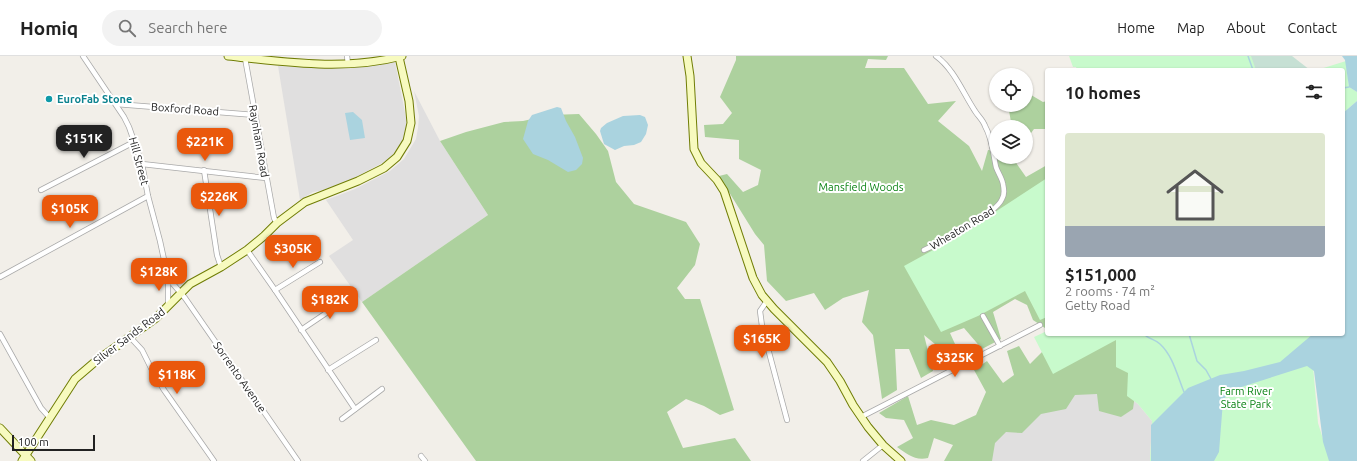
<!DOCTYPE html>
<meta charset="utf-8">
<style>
body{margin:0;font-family:Ubuntu,sans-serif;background:#f2f2f2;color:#222;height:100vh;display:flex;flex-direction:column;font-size:15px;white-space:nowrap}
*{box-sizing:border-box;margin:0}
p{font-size:13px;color:#767676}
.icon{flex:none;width:22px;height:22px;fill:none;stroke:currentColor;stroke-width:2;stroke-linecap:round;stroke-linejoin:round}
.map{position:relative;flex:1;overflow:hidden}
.sheet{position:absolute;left:1045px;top:12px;width:300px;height:268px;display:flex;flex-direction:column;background:#fff;border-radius:4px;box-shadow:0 1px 3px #0004}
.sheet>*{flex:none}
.controls{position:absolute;left:989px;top:12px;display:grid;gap:8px}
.controls a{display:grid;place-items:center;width:44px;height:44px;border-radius:50%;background:#fff;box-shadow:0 1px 3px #0004;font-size:20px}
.scale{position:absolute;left:12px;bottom:10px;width:83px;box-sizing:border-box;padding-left:4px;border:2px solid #222;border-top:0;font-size:11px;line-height:14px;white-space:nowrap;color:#222;-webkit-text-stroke:3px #fff;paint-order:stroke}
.price{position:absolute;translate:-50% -34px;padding:0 9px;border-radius:8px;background:#ea580c;color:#fff;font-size:13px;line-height:26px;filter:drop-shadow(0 1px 2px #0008)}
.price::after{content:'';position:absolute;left:50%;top:24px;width:12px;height:9px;margin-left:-6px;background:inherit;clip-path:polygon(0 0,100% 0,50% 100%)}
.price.selected{background:#222;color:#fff}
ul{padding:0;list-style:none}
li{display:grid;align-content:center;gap:8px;height:212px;padding:0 20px}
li+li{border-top:1px solid #e0e0e0}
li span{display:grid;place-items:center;height:124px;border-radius:4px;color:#555}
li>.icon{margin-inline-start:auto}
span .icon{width:72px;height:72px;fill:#fffc;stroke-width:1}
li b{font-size:17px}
h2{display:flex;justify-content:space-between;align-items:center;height:48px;padding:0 20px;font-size:17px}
header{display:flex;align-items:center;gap:24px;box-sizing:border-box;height:56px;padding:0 20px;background:#fff;border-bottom:1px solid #e0e0e0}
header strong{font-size:19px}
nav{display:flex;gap:22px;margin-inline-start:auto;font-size:14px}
.search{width:280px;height:36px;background:#f2f2f2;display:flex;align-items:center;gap:10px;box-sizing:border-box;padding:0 14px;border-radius:22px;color:#767676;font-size:15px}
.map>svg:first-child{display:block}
.residential{fill:#e0dfdf}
.forest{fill:#add19e}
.wetland{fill:#c6e0d4}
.park{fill:#c8facc}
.water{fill:#aad3df}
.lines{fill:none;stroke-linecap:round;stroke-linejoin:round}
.stream{stroke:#aad3df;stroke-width:1.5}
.street-casing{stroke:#a9a9a9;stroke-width:6}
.secondary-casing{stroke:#707d05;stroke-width:9}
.street{stroke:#fff;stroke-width:4.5}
.secondary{stroke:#f7fabf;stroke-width:7}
.culture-dot{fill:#0f9aa8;stroke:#fff;stroke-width:1.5}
.labels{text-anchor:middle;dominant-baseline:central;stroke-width:4;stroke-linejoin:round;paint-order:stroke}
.culture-label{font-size:11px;font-weight:bold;fill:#0d838f;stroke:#fff;text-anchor:start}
.street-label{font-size:11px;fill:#222;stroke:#fff}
.park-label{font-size:11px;fill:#0c8416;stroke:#fff}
</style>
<header>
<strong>Homiq</strong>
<div class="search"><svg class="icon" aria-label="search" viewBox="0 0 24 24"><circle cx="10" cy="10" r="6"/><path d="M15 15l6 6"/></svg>Search here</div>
<nav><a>Home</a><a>Map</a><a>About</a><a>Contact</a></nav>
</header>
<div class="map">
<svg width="1357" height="405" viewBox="0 0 1357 405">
<rect width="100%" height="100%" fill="#f2efe9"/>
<g class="residential">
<polygon points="395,6 406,62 406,74 402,86 396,96 386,105 354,122 330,133 313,136 300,144 278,10 344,12 366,10"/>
<polygon points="414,35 440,85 488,159 362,246 329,200 353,184 326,144 355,133 390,115 404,103 416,83 418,72 419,60"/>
<polygon points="1058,328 1127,340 1138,348 1152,365 1150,405 965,405"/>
</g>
<g class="forest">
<path d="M736,0H888L886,4L868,3L865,12H904L928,48L956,45L938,65L969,90L982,115L988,94L996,95V101H1012L1026,121L1047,109V278H1132L1137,324L1133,353L1121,361L1099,355L1097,338L1075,339L1066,353L1041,358L1022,377L1006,376L995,387L992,405H944L953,389L934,382L928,402C915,405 907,398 897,391L913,382L904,364L886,362L879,357L908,340L917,369L931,364L954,369L976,359L986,336L974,314L987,305L1003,327L1014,319L1007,295L1019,290L1030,308L1048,290L1045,272L1033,264L1027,249L1015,243L993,256L1001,283L982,293L964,272L950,277L960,299L958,307L924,279L933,315L921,322L909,293H895L897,334L882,343L873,279L862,266L869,234L843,242L825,254L814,237L786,245L767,225L764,189L755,178L719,120L727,118L743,136L758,129L761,114L739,103V84L705,81L704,69L723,68L732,57L720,41L736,4Z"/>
<polygon points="1026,36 1043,46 1047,45 1047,73 1034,73 1026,84 1026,71 1007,71 1011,66 1008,49 1026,49"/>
<polygon points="579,58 596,78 608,95 616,126 634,148 686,166 700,188 695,209 677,232 685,243 700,243 734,354 720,359 704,350 686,343 667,356 683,392 735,382 751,405 476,405 362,246 488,159 440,85 466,76 504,66 523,65 550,59"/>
</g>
<polygon class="wetland" points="1242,0 1292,0 1310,14 1246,14"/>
<g class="park">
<polygon points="1069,0 1251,0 1256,14 1077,14 1076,11 1073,11"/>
<polygon points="1346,5 1349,31 1357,36 1357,45 1343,57 1343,14 1317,14"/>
<polygon points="1047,122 1047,261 1040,264 1025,235 978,260 941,276 904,210 955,182"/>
<polygon points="1047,275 1047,278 1313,278 1313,310 1318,367 1330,405 1150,405 1152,365 1138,348 1127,340 1128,317 1116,311 1116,284 1053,318 1034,281"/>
</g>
<g class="water">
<polygon points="1342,0 1357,0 1357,36 1349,31 1345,4"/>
<polygon points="1357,45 1357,405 1329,405 1323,386 1314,315 1307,310 1229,335 1223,345 1219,396 1214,405 1151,405 1151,369 1188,332 1220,319 1244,315 1280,306 1313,278 1343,278 1343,122 1345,114 1343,108 1343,57"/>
<polygon points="557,51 561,52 566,65 575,81 583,102 582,108 576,114 568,116 548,104 533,98 523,83 528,65 532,59"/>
<polygon points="353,56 362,64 365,82 350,84 345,57"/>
<polygon points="640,59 645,61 648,69 646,78 641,86 634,89 624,90 615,94 604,88 600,75 601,72 607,67 623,60"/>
</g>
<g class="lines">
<g class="stream">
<polyline points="1248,0 1253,14"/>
<polyline points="1343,32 1349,31"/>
<path d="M1144,278C1148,283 1155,283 1160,288C1173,300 1177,319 1184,336"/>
<polyline points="1189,278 1197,305 1206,314 1211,323"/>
</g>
<g class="street-casing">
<g id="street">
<polyline points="83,0 124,61 129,71 142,108 148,140 160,185 168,222 168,251"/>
<polyline points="347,0 348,8"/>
<polyline points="245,2 274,162 277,167"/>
<polyline points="116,48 255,59"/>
<polyline points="142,108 266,122"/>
<polyline points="204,114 217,199 221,211"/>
<polyline points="41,134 134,86"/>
<polyline points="247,194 275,234 355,353"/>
<path d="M924,194C940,187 996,158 1002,143C1005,138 1004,133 1003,128C1002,122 998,117 996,111C993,97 992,82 985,70C983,64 978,60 975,55C963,37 954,13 936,0"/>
<polyline points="0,221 148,140"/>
<polyline points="168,222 185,242 298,405"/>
<polyline points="275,234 320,206"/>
<polyline points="767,245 760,255 762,270 787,364"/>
<polyline points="983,260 1000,290"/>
<polyline points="301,274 350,241"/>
<polyline points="0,278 41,352 49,361"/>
<polyline points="130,281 142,294 153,316 164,334 214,405"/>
<polyline points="328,314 376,284"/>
<polyline points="861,361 1040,269"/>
<polyline points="342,363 382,333"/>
<polyline points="421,400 425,405"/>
<polyline points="863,405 883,389"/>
</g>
</g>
<g class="secondary-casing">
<g id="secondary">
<path d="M228,0C286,6 345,15 402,0"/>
<polyline points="687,0 690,20 694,93 701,107 717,124 724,135 753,222 762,239 774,253 827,306 840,325 853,349 868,371 883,389 901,405"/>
<polyline points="0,372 31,405"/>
<polyline points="22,405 75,323 96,305 156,262 190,228 221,211 247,194 264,180 277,167 305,146 358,125 384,112 397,101 407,85 411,67 409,45 399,1"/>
</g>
</g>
<use href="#street" class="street"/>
<use href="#secondary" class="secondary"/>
</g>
<circle class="culture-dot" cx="49" cy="43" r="4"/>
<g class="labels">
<g class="culture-label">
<text x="57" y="43">EuroFab Stone</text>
</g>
<g class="street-label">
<text transform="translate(185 53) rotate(4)">Boxford Road</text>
<text transform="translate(259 85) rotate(80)">Raynham Road</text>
<text transform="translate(139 105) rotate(75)">Hill Street</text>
<text transform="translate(962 172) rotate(-31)">Wheaton Road</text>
<text transform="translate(129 280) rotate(-37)">Silver Sands Road</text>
<text transform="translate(240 321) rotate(55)">Sorrento Avenue</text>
</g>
<g class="park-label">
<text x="861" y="131">Mansfield Woods</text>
<text x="1246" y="335">Farm River<tspan x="1246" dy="13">State Park</tspan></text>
</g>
</g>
</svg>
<div class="controls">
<a><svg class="icon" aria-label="locate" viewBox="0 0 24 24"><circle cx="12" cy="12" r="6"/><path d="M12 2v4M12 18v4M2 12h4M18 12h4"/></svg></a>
<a><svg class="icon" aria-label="layers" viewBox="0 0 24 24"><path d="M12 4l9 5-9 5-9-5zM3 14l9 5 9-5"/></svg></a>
</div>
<div class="scale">100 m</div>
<b class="price selected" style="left:84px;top:103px">$151K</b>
<b class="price" style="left:205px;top:106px">$221K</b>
<b class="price" style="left:219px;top:161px">$226K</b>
<b class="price" style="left:70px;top:173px">$105K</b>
<b class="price" style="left:293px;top:213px">$305K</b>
<b class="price" style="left:159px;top:236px">$128K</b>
<b class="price" style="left:330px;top:264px">$182K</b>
<b class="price" style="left:762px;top:303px">$165K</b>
<b class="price" style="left:955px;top:322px">$325K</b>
<b class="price" style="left:177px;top:339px">$118K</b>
<section class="sheet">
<h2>10 homes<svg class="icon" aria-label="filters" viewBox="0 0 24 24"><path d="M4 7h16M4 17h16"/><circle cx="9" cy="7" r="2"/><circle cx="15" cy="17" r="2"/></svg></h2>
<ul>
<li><span style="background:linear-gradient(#dfe7d0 75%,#9aa5b1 0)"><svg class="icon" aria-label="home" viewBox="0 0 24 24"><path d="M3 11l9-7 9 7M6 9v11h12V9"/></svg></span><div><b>$151,000</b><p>2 rooms · 74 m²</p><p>Getty Road</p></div></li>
</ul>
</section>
</div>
